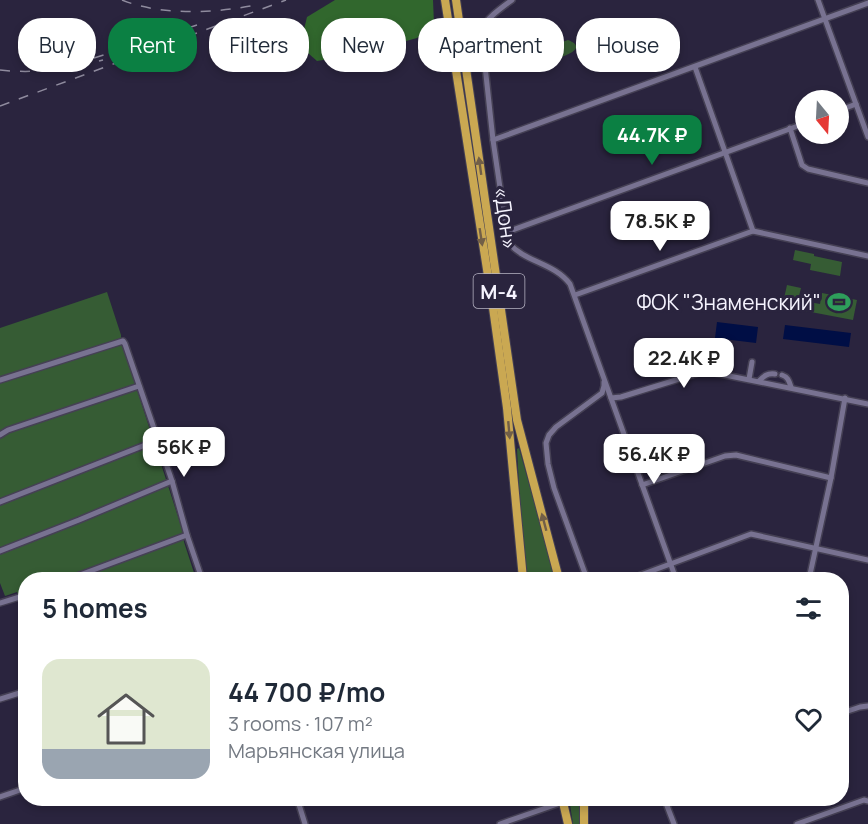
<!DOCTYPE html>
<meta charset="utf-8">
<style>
body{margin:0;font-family:Manrope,sans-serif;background:#f6f6f7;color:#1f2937;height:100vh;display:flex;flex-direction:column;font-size:22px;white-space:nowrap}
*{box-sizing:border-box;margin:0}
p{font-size:20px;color:#747a83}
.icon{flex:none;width:33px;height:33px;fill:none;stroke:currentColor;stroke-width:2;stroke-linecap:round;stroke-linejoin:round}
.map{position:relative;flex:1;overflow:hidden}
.drawer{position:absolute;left:18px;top:572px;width:831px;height:234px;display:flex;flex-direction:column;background:#fff;border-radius:24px;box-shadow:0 3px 9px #0003}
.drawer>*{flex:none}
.guide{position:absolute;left:18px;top:18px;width:832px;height:54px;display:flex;gap:12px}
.needle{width:39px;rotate:162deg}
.tools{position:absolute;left:795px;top:90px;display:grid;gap:12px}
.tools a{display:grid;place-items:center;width:54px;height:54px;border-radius:50%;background:#fff;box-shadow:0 3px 9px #0003;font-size:30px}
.price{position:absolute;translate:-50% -51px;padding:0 14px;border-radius:12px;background:#fff;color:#222;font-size:20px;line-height:39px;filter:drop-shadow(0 2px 3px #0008)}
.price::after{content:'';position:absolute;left:50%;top:36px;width:18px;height:14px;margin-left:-9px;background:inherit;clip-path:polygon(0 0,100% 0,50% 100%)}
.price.active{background:#0b8043;color:#fff}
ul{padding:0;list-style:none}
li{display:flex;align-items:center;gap:18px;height:150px;padding:0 24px}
li span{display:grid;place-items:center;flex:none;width:168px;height:120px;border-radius:18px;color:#555}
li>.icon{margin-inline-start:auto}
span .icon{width:72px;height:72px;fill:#fffc;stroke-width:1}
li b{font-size:26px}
h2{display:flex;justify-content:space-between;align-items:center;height:72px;padding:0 24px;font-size:26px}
.tag{padding:0 21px;border-radius:24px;background:#fff;box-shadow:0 3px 9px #0003;font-size:21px;line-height:54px}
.tag.active{background:#0b8043;color:#fff}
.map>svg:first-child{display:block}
.green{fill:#365c34}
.forest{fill:#31672d}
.water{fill:#000e45}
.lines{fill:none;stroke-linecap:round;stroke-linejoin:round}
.minor-casing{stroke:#454054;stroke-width:8}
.trunk-casing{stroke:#454054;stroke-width:10}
.minor{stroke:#787291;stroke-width:5}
.trunk{stroke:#caa852;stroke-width:8}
.rail{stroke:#8f8b9e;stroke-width:1.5;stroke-dasharray:10 10;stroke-linecap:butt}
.oneway{fill:#725f47}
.labels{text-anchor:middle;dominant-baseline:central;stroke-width:6;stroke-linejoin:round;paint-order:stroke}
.shield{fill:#2a243e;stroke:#b8b5c4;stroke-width:1.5}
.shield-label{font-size:20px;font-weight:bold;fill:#f5f3fe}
.street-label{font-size:21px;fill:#f5f3fe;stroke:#2a243e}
.poi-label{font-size:21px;fill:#f5f3fe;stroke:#2a243e;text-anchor:end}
</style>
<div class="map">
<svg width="868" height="824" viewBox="0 0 868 824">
<rect width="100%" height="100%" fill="#2a243e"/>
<g class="green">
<polygon points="604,26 607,36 581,45 577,35"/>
<path d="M568,40C591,49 559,58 552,60L546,57L547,60L528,66L524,56L543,50L545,52L547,47Z"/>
<polygon points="795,250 814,254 814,256 842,262 840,276 810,270 811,264 793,260"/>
<polygon points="787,285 801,288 798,300 820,304 822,293 857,300 853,320 795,309 796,306 783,303"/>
<polygon points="107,292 121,335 121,340 183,532 184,542 196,579 26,579 25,618 17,592 5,596 0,583 0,328"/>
<polygon points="519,448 556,579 524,579 517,449"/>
<polygon points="569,798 579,798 581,824 573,824"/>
</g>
<polygon class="forest" points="335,0 433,0 434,24 417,38 359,54 317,61 300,46 307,17"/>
<g class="water">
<polygon points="717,322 758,327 756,343 715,338"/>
<polygon points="785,325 851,333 849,347 783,339"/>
</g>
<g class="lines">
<g class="minor-casing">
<g id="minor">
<path d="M512,0C504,6 486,18 483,28C482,30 482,36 482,38L493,140L508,242C525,263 553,262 570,284L676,579"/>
<polyline points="818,0 868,137"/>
<polyline points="695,67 753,231"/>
<polyline points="838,111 856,104"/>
<polyline points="790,128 802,165 808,169 868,183"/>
<polyline points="493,140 868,3"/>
<polyline points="507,232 806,123"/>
<polyline points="575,295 753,231 868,256"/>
<path d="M782,375C788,377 789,381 791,387"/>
<polyline points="749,379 752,362"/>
<polyline points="0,380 123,341 125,344 172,481 187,535 202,579"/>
<path d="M759,381C764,376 767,373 775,374"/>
<polyline points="611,398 621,397 705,371 868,404"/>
<polyline points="0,435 8,430 139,386"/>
<polyline points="642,485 725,456 736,455 831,478"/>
<polyline points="0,502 158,440"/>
<polyline points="0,551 79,520 172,481"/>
<polyline points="69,579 187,535"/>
<polyline points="587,579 554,488 548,464 546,443 549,435 556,427 602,393 604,386 604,382"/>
<polyline points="630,579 751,534 868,560"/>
<polyline points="809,579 831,478 845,398"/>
<polyline points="0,603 26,595"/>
<polyline points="0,699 26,691"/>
<polyline points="842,713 860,707 868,706"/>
<polyline points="0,797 26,788"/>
<polyline points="297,798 305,824"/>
<polyline points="664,798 674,824"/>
<polyline points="500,824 563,802"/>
<polyline points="797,824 864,800 868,801"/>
</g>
</g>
<g class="trunk-casing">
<g id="trunk">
<polyline points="445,0 493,308 507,408 523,579"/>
<polyline points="456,0 517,420 559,579"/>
<polyline points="562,798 568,824"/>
<polyline points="584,798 584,824"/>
</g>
</g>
<use href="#minor" class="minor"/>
<use href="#trunk" class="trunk"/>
<g class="rail">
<path d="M122,0C161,16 216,13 256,5"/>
<polyline points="94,58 197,25"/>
<path d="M0,70C36,74 69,69 103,60"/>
<polyline points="0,106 286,0"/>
</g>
</g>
<defs><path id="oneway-solid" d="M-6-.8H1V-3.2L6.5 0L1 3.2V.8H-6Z" transform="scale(1.5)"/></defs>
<g class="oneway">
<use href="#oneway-solid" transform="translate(480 166) rotate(-98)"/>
<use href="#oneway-solid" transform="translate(481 237) rotate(81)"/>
<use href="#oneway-solid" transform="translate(509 430) rotate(85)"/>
<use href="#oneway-solid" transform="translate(544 522) rotate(-105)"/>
</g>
<defs>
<g id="stadium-bare" transform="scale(1.8)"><path d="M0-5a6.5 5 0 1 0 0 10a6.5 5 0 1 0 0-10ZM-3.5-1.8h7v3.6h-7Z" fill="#2e9e5b" stroke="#2a243e" stroke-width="2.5" paint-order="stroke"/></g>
</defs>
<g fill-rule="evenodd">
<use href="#stadium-bare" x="839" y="302"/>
</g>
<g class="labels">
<rect class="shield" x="473.5" y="274" width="51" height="34" rx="4.5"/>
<g class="shield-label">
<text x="499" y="291">М-4</text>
</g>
<g class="street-label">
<text transform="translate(506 218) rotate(82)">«Дон»</text>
</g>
<g class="poi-label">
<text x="821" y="302">ФОК "Знаменский"</text>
</g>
</g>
</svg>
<div class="tools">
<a><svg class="needle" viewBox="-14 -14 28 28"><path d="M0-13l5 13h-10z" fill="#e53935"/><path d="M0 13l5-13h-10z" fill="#747a83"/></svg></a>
</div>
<b class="price active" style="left:652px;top:166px">44.7K ₽</b>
<b class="price" style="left:660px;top:252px">78.5K ₽</b>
<b class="price" style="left:684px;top:389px">22.4K ₽</b>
<b class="price" style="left:184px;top:478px">56K ₽</b>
<b class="price" style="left:654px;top:485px">56.4K ₽</b>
<div class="guide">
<a class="tag">Buy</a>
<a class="tag active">Rent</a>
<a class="tag">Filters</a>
<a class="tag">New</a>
<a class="tag">Apartment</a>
<a class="tag">House</a>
</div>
<section class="drawer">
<h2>5 homes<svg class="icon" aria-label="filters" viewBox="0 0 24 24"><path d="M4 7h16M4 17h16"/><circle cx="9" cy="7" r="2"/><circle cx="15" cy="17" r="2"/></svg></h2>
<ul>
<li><span style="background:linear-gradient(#dfe7d0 75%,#9aa5b1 0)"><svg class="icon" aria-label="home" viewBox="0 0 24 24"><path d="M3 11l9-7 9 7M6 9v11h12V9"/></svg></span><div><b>44 700 ₽/mo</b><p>3 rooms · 107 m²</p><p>Марьянская улица</p></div><svg class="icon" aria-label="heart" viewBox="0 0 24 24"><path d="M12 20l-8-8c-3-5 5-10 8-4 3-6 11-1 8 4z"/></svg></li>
</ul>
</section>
</div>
